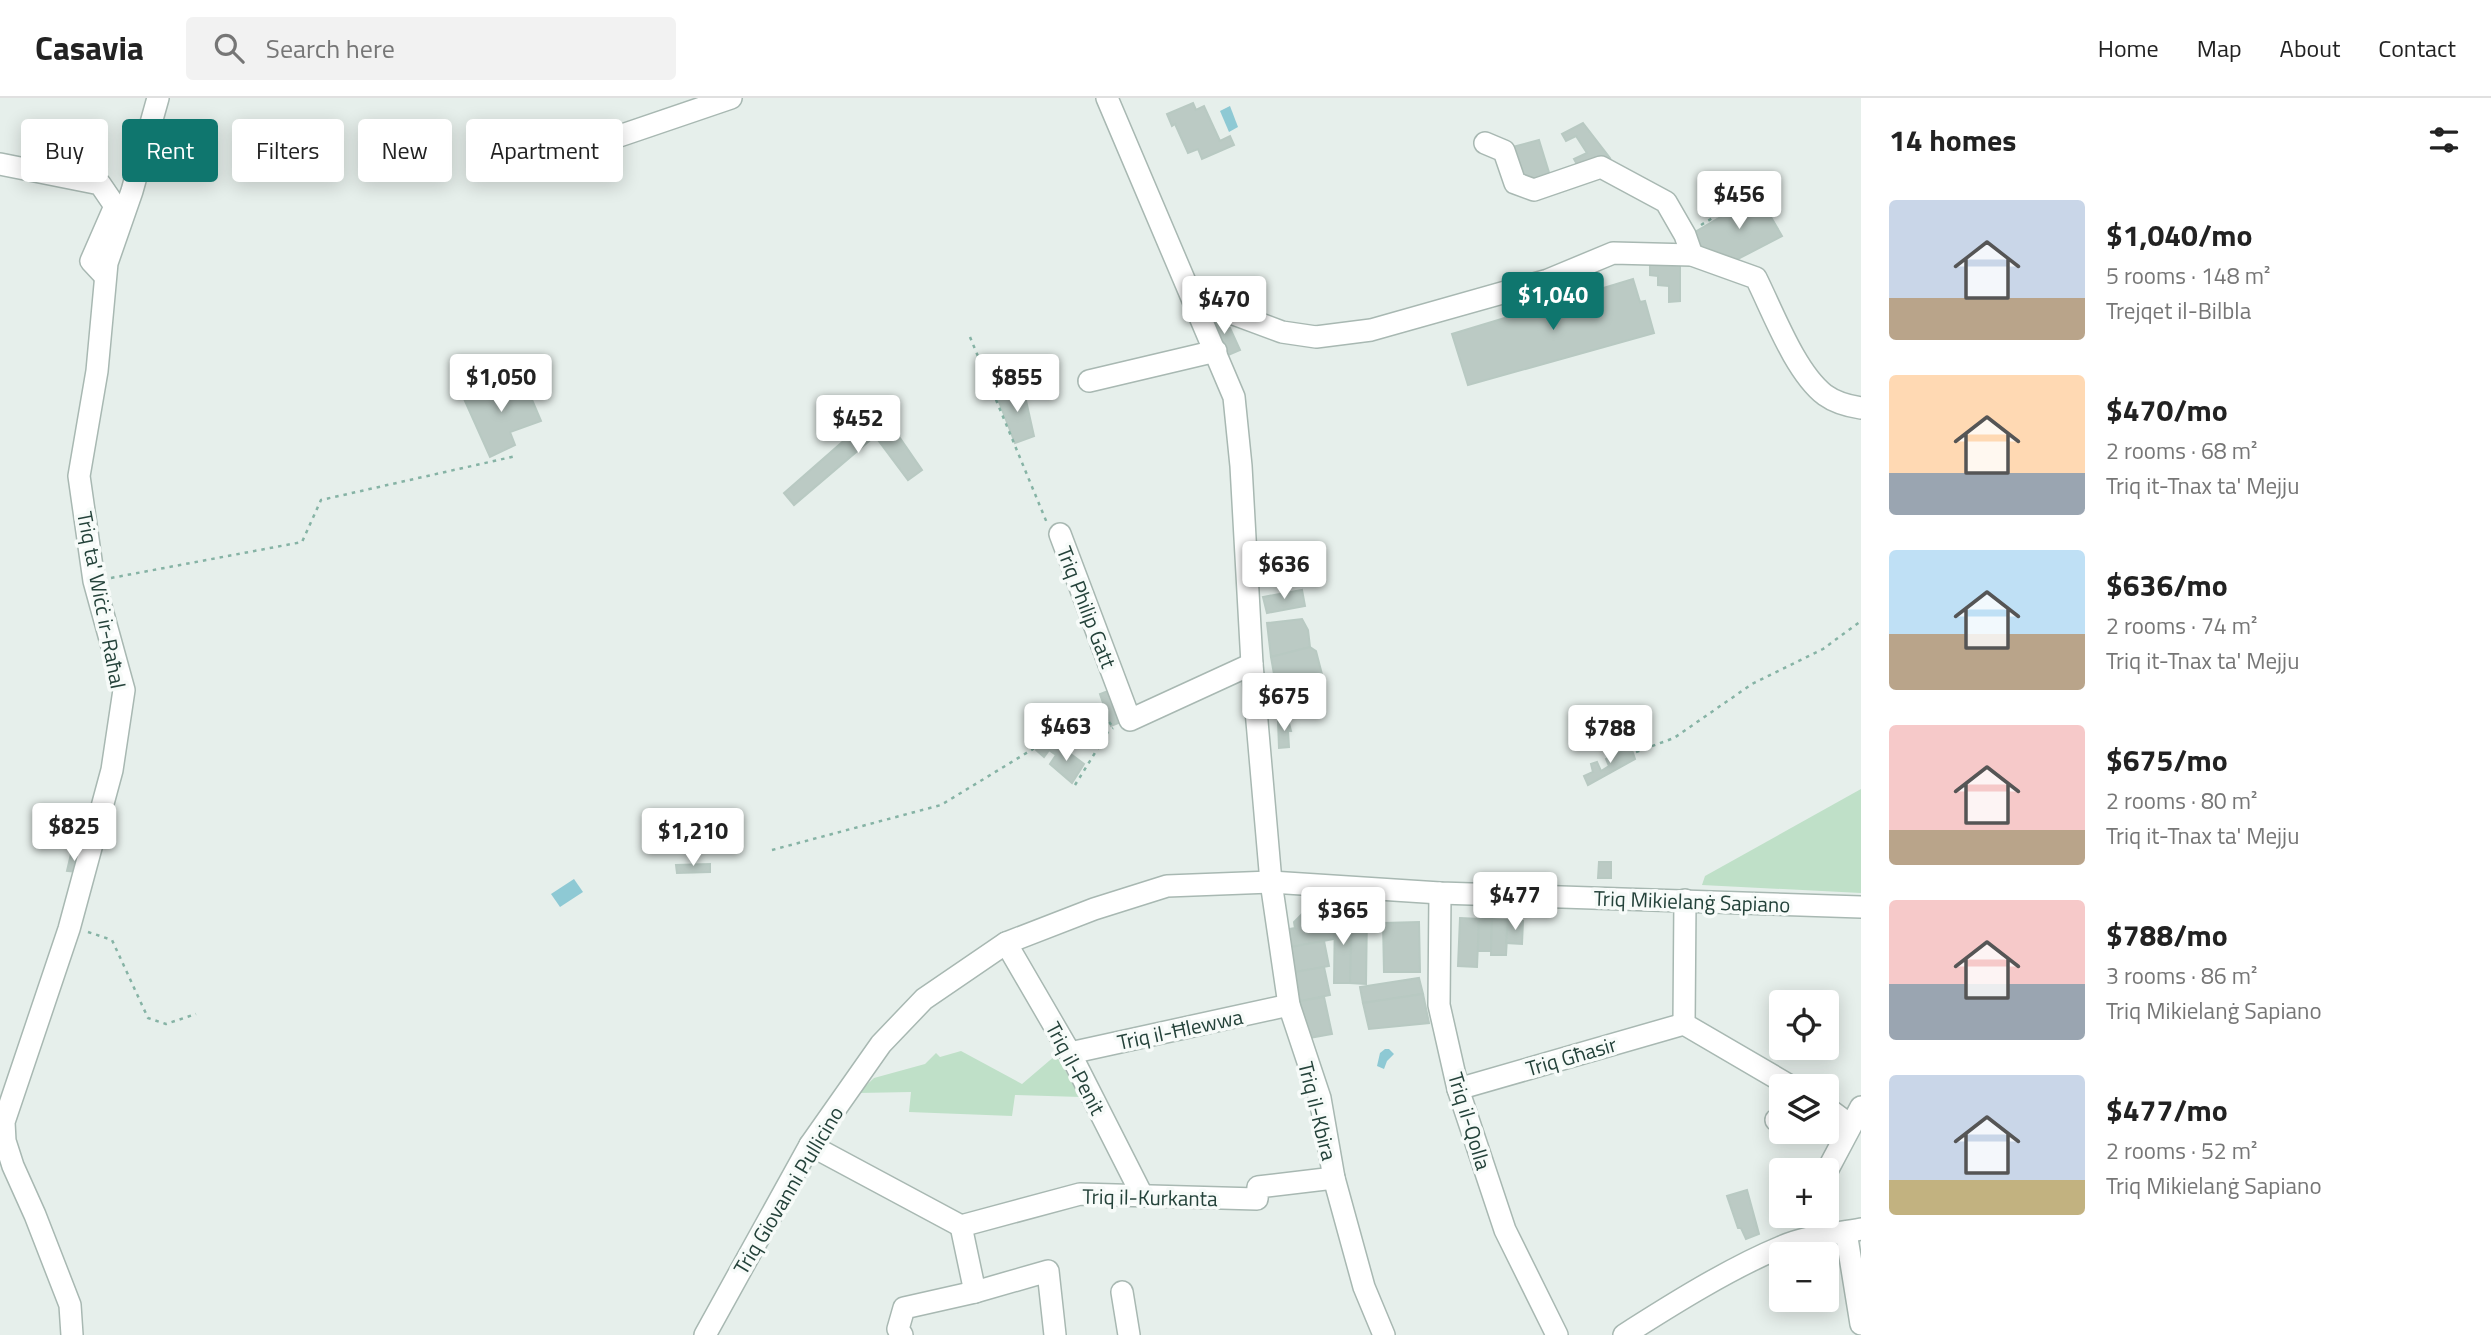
<!DOCTYPE html>
<meta charset="utf-8">
<style>
body{margin:0;font-family:"Titillium Web",sans-serif;background:#f2f2f2;color:#222;height:100vh;display:flex;flex-direction:column;font-size:26px;white-space:nowrap}
*{box-sizing:border-box;margin:0}
p{font-size:23px;color:#767676}
.icon{flex:none;width:38px;height:38px;fill:none;stroke:currentColor;stroke-width:2;stroke-linecap:round;stroke-linejoin:round}
.map{position:relative;flex:1;overflow:hidden}
.sheet{display:flex;flex-direction:column;background:#fff;width:630px}
.sheet>*{flex:none}
.top-card{position:absolute;left:21px;top:21px;width:665px;height:63px;display:flex;gap:14px}
.tools{position:absolute;left:1769px;top:892px;display:grid;gap:14px}
.tools a{display:grid;place-items:center;width:70px;height:70px;border-radius:7px;background:#fff;box-shadow:0 4px 18px #0003;font-size:35px}
.price{position:absolute;translate:-50% -60px;padding:0 16px;border-radius:7px;background:#fff;color:#222;font-size:23px;line-height:46px;filter:drop-shadow(0 2px 4px #0008)}
.price::after{content:'';position:absolute;left:50%;top:42px;width:21px;height:16px;margin-left:-10px;background:inherit;clip-path:polygon(0 0,100% 0,50% 100%)}
.price.current{background:#0f766e;color:#fff}
ul{padding:0;list-style:none}
li{display:flex;align-items:center;gap:21px;height:175px;padding:0 28px}
li span{display:grid;place-items:center;flex:none;width:196px;height:140px;border-radius:7px;color:#555}
li>.icon{margin-inline-start:auto}
span .icon{width:84px;height:84px;fill:#fffc;stroke-width:1}
li b{font-size:30px}
h2{display:flex;justify-content:space-between;align-items:center;height:84px;padding:0 28px;font-size:30px}
.pill{padding:0 24px;border-radius:7px;background:#fff;box-shadow:0 4px 18px #0003;font-size:24px;line-height:63px}
.pill.current{background:#0f766e;color:#fff}
header{display:flex;align-items:center;gap:42px;box-sizing:border-box;height:98px;padding:0 35px;background:#fff;border-bottom:2px solid #e0e0e0}
header strong{font-size:33px}
nav{display:flex;gap:38px;margin-inline-start:auto;font-size:24px}
.search{width:490px;height:63px;background:#f2f2f2;display:flex;align-items:center;gap:18px;box-sizing:border-box;padding:0 24px;border-radius:7px;color:#767676;font-size:26px}
main{display:flex;flex:1;min-height:0}
.map>svg:first-child{display:block}
.green{fill:#bfe0c8}
.water{fill:#8ec9d4}
.building{fill:#bbcac4;stroke:#b8c9c2;stroke-width:2}
.lines{fill:none;stroke-linecap:round;stroke-linejoin:round}
.minor-casing{stroke:#a8b8b2;stroke-width:24}
.path{stroke:#86b3a5;stroke-width:2.5;stroke-dasharray:3.5 5;stroke-linecap:butt}
.minor{stroke:#fff;stroke-width:21}
.labels{text-anchor:middle;dominant-baseline:central;stroke-width:7;stroke-linejoin:round;paint-order:stroke}
.street-label{font-size:21px;fill:#24423a;stroke:#f7fbf9}
</style>
<header>
<strong>Casavia</strong>
<div class="search"><svg class="icon" aria-label="search" viewBox="0 0 24 24"><circle cx="10" cy="10" r="6"/><path d="M15 15l6 6"/></svg>Search here</div>
<nav><a>Home</a><a>Map</a><a>About</a><a>Contact</a></nav>
</header>
<main>
<div class="map">
<svg width="1861" height="1237" viewBox="0 0 1861 1237">
<rect width="100%" height="100%" fill="#e6efeb"/>
<g class="green">
<polygon points="1861,691 1861,795 1702,787 1705,778"/>
<polygon points="961,953 1022,986 1056,957 1081,999 1015,997 1012,1018 909,1014 911,994 858,995 874,980 925,966 936,955 940,959"/>
</g>
<g class="water">
<polygon points="1230,8 1238,29 1229,34 1220,13"/>
<polygon points="574,781 583,794 560,809 551,796"/>
<polygon points="1385,951 1389,951 1394,956 1387,963 1384,971 1377,968 1380,955"/>
</g>
<g class="building">
<polygon points="1193,5 1196,12 1204,8 1220,43 1230,38 1234,47 1202,61 1198,51 1188,55 1175,26 1172,28 1167,16"/>
<polygon points="1583,25 1610,60 1580,72 1574,61 1587,55 1576,38 1566,43 1562,36"/>
<polygon points="1539,42 1551,81 1523,85 1509,50"/>
<polygon points="572,46 582,65 558,76 549,57"/>
<polygon points="1758,97 1782,138 1736,162 1709,156 1690,137"/>
<polygon points="1650,163 1680,165 1680,203 1669,204 1669,188 1658,187 1658,178 1650,177"/>
<polygon points="1633,181 1640,204 1645,203 1654,235 1468,287 1452,236"/>
<polygon points="1208,218 1224,219 1224,232 1230,230 1240,252 1226,258"/>
<polygon points="524,283 541,323 510,334 515,347 490,359 461,294 475,289 477,296"/>
<polygon points="1023,289 1034,338 1015,345 996,296"/>
<polygon points="880,311 922,372 908,382 875,338 794,407 784,395"/>
<polygon points="1302,492 1305,508 1267,515 1263,499"/>
<polygon points="1302,521 1308,532 1310,549 1271,559 1267,525"/>
<polygon points="1310,549 1316,553 1324,584 1301,591 1310,601 1303,607 1287,613 1276,588 1271,559"/>
<polygon points="1108,593 1121,624 1111,628 1100,596"/>
<polygon points="1070,611 1099,620 1103,625 1102,631 1071,622 1044,659 1036,652"/>
<polygon points="1288,621 1291,633 1288,633 1289,649 1279,650 1278,623"/>
<polygon points="1055,644 1084,666 1072,685 1050,666 1056,657 1049,652"/>
<polygon points="1631,649 1635,661 1588,687 1584,678 1593,674 1591,666 1597,664 1601,673 1609,668 1606,661"/>
<polygon points="71,756 82,758 76,774 67,773"/>
<polygon points="1599,764 1611,764 1611,780 1598,780"/>
<polygon points="710,766 710,774 677,775 676,767"/>
<polygon points="1308,813 1335,814 1334,841 1291,849 1289,831 1295,830 1294,824 1302,816 1308,816"/>
<polygon points="1335,814 1352,814 1350,885 1334,885"/>
<polygon points="1352,814 1367,815 1366,886 1350,885"/>
<polygon points="1460,820 1479,821 1477,869 1458,868"/>
<polygon points="1479,821 1492,821 1491,853 1478,853"/>
<polygon points="1492,821 1508,822 1506,857 1491,857"/>
<polygon points="1508,822 1523,823 1522,846 1506,845"/>
<polygon points="1419,824 1420,874 1384,874 1383,825"/>
<polygon points="1324,843 1329,868 1295,874 1291,849"/>
<polygon points="1324,869 1330,897 1300,903 1295,874"/>
<polygon points="1419,880 1423,896 1363,905 1360,889"/>
<polygon points="1423,896 1429,925 1369,931 1363,905"/>
<polygon points="1324,899 1332,936 1309,940 1300,903"/>
<polygon points="1747,1092 1759,1136 1746,1141 1741,1130 1738,1130 1727,1098"/>
</g>
<g class="lines">
<g class="minor-casing">
<g id="minor">
<polyline points="1107,0 1234,299 1241,368 1252,566 1271,784 1289,907 1320,1000 1334,1080 1364,1189 1384,1237"/>
<polyline points="1485,45 1504,53 1515,85 1534,92 1601,69 1666,104 1685,137 1692,157"/>
<polyline points="584,50 731,0"/>
<polyline points="0,66 100,86 115,108 91,163 105,178"/>
<path d="M1193,201L1282,234L1316,239L1371,232L1548,182L1613,155L1692,157L1756,180C1773,214 1795,274 1825,297C1836,305 1848,308 1861,310"/>
<polyline points="1089,283 1216,253"/>
<polyline points="1060,436 1130,622 1252,566"/>
<polyline points="1440,795 1439,907 1458,991 1505,1132 1557,1237"/>
<polyline points="1685,802 1684,926 1792,989"/>
<polyline points="1006,845 1070,955 1142,1097"/>
<polyline points="1070,955 1289,907"/>
<polyline points="1458,991 1684,926"/>
<polyline points="1827,1010 1850,1027"/>
<polyline points="1776,1022 1782,1022"/>
<polyline points="810,1047 961,1128 1080,1096 1257,1101 1258,1089 1334,1080"/>
<polyline points="1827,1073 1861,1009"/>
<polyline points="961,1128 975,1194"/>
<polyline points="1846,1134 1861,1226"/>
<polyline points="1122,1194 1129,1237"/>
<polyline points="72,1237 70,1207 35,1117 13,1068 5,1043 4,1024 69,831 112,672 124,592 94,483 79,378 97,273 107,165 132,93 158,0"/>
<polyline points="705,1237 810,1047 881,946 924,901 1006,845 1094,811 1167,788 1271,784 1440,795 1861,809"/>
<polyline points="902,1237 898,1231 904,1210 975,1194 1048,1173 1055,1237"/>
<path d="M1624,1237C1671,1207 1730,1170 1781,1149C1806,1138 1834,1136 1861,1131"/>
</g>
</g>
<g class="path">
<polyline points="1701,127 1764,89"/>
<polyline points="970,239 1047,425"/>
<polyline points="111,480 302,444 321,402 516,358"/>
<polyline points="1636,654 1674,640 1752,586 1823,551 1861,523"/>
<polyline points="1075,687 1108,634 1113,630"/>
<polyline points="772,752 941,707 1033,651 1069,609 1104,617 1112,628"/>
<polyline points="88,834 112,842 148,920 166,926 196,916"/>
</g>
<use href="#minor" class="minor"/>
</g>
<g class="labels">
<g class="street-label">
<text transform="translate(102 502) rotate(79)">Triq ta' Wiċċ ir-Raħal</text>
<text transform="translate(1087 509) rotate(69)">Triq Philip Gatt</text>
<text transform="translate(1692 803) rotate(2)">Triq Mikielanġ Sapiano</text>
<text transform="translate(1180 931) rotate(-12)">Triq il-Ħlewwa</text>
<text transform="translate(1571 958) rotate(-16)">Triq Għasir</text>
<text transform="translate(1076 970) rotate(62)">Triq il-Penit</text>
<text transform="translate(1318 1013) rotate(76)">Triq il-Kbira</text>
<text transform="translate(1470 1023) rotate(73)">Triq il-Qolla</text>
<text transform="translate(788 1092) rotate(-59)">Triq Giovanni Pullicino</text>
<text transform="translate(1150 1099) rotate(1)">Triq il-Kurkanta</text>
</g>
</g>
</svg>
<div class="tools">
<a><svg class="icon" aria-label="locate" viewBox="0 0 24 24"><circle cx="12" cy="12" r="6"/><path d="M12 2v4M12 18v4M2 12h4M18 12h4"/></svg></a>
<a><svg class="icon" aria-label="layers" viewBox="0 0 24 24"><path d="M12 4l9 5-9 5-9-5zM3 14l9 5 9-5"/></svg></a>
<a>+</a>
<a>−</a>
</div>
<b class="price" style="left:1739px;top:133px">$456</b>
<b class="price current" style="left:1553px;top:234px">$1,040</b>
<b class="price" style="left:1224px;top:238px">$470</b>
<b class="price" style="left:501px;top:316px">$1,050</b>
<b class="price" style="left:1017px;top:316px">$855</b>
<b class="price" style="left:858px;top:357px">$452</b>
<b class="price" style="left:1284px;top:503px">$636</b>
<b class="price" style="left:1284px;top:635px">$675</b>
<b class="price" style="left:1066px;top:665px">$463</b>
<b class="price" style="left:1610px;top:667px">$788</b>
<b class="price" style="left:74px;top:765px">$825</b>
<b class="price" style="left:693px;top:770px">$1,210</b>
<b class="price" style="left:1515px;top:834px">$477</b>
<b class="price" style="left:1343px;top:849px">$365</b>
<div class="top-card">
<a class="pill">Buy</a>
<a class="pill current">Rent</a>
<a class="pill">Filters</a>
<a class="pill">New</a>
<a class="pill">Apartment</a>
</div>
</div>
<section class="sheet">
<h2>14 homes<svg class="icon" aria-label="filters" viewBox="0 0 24 24"><path d="M4 7h16M4 17h16"/><circle cx="9" cy="7" r="2"/><circle cx="15" cy="17" r="2"/></svg></h2>
<ul>
<li><span style="background:linear-gradient(#c9d6e8 70%,#b9a48a 0)"><svg class="icon" aria-label="home" viewBox="0 0 24 24"><path d="M3 11l9-7 9 7M6 9v11h12V9"/></svg></span><div><b>$1,040/mo</b><p>5 rooms · 148 m²</p><p>Trejqet il-Bilbla</p></div></li>
<li><span style="background:linear-gradient(#ffd9b3 70%,#9aa5b1 0)"><svg class="icon" aria-label="home" viewBox="0 0 24 24"><path d="M3 11l9-7 9 7M6 9v11h12V9"/></svg></span><div><b>$470/mo</b><p>2 rooms · 68 m²</p><p>Triq it-Tnax ta' Mejju</p></div></li>
<li><span style="background:linear-gradient(#bfe0f5 60%,#b9a48a 0)"><svg class="icon" aria-label="home" viewBox="0 0 24 24"><path d="M3 11l9-7 9 7M6 9v11h12V9"/></svg></span><div><b>$636/mo</b><p>2 rooms · 74 m²</p><p>Triq it-Tnax ta' Mejju</p></div></li>
<li><span style="background:linear-gradient(#f6c9c9 75%,#b9a48a 0)"><svg class="icon" aria-label="home" viewBox="0 0 24 24"><path d="M3 11l9-7 9 7M6 9v11h12V9"/></svg></span><div><b>$675/mo</b><p>2 rooms · 80 m²</p><p>Triq it-Tnax ta' Mejju</p></div></li>
<li><span style="background:linear-gradient(#f6c9c9 60%,#9aa5b1 0)"><svg class="icon" aria-label="home" viewBox="0 0 24 24"><path d="M3 11l9-7 9 7M6 9v11h12V9"/></svg></span><div><b>$788/mo</b><p>3 rooms · 86 m²</p><p>Triq Mikielanġ Sapiano</p></div></li>
<li><span style="background:linear-gradient(#c9d6e8 75%,#c2b280 0)"><svg class="icon" aria-label="home" viewBox="0 0 24 24"><path d="M3 11l9-7 9 7M6 9v11h12V9"/></svg></span><div><b>$477/mo</b><p>2 rooms · 52 m²</p><p>Triq Mikielanġ Sapiano</p></div></li>
</ul>
</section>
</main>
